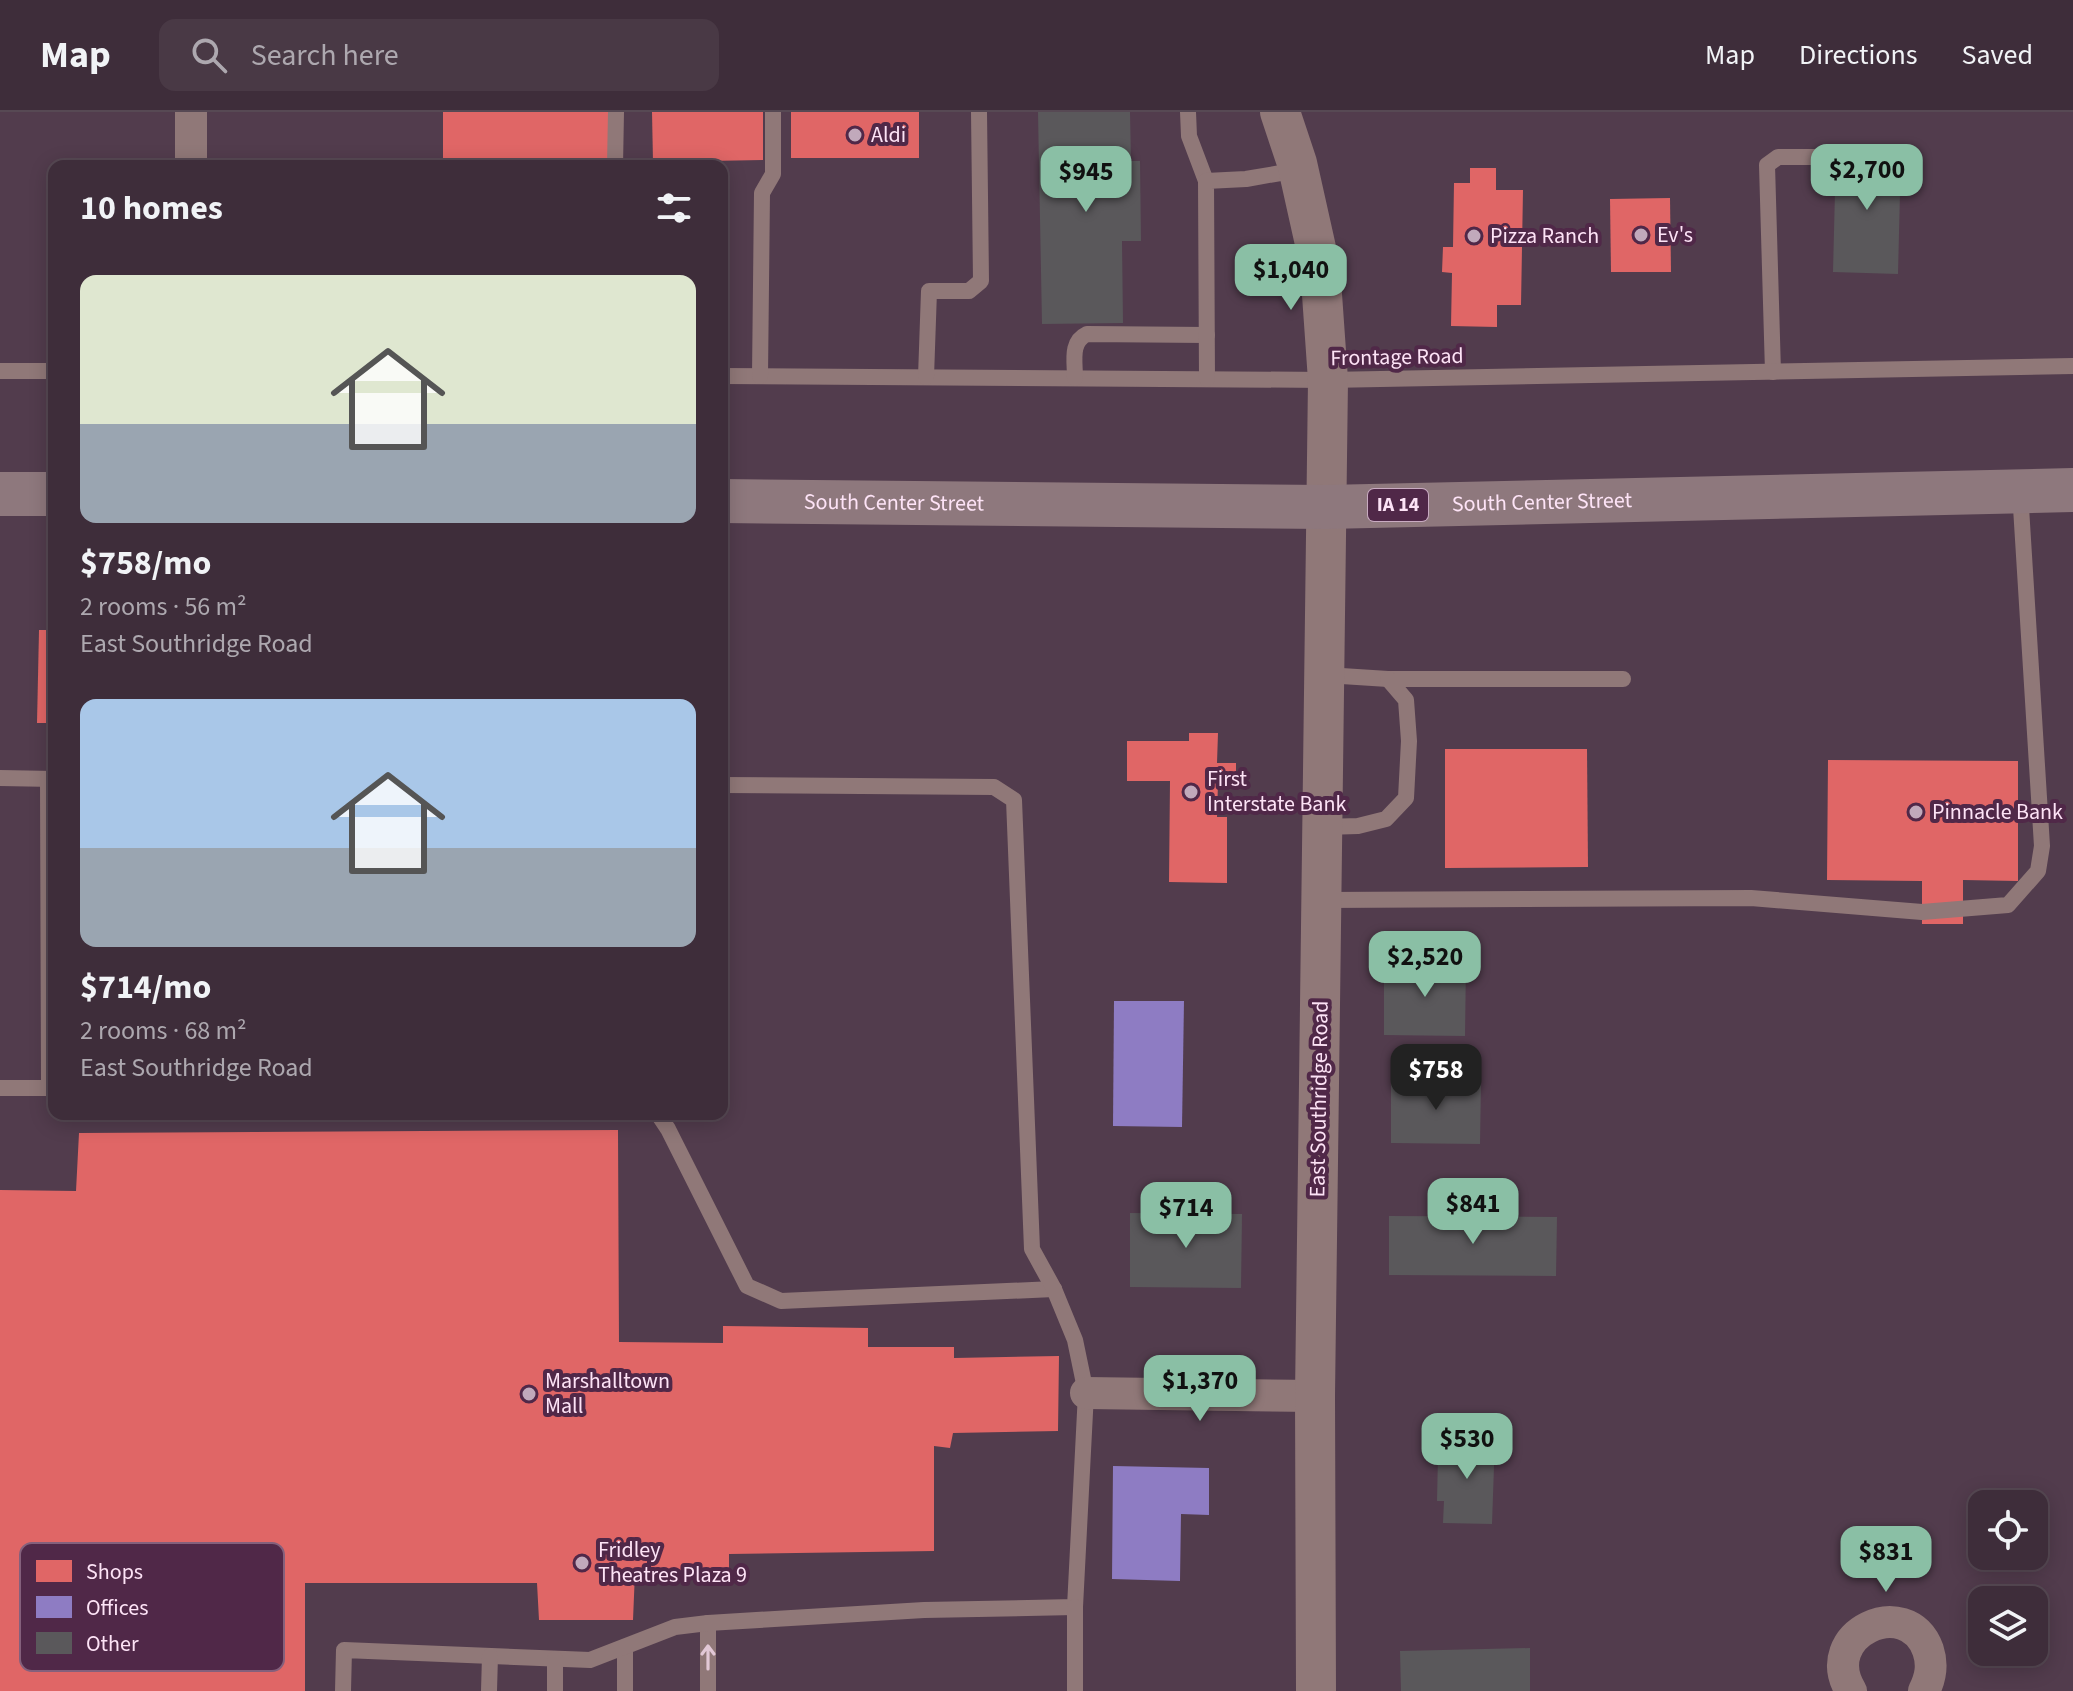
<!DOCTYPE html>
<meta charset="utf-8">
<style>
body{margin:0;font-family:"Source Sans 3",sans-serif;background:#493945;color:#f1f3f6;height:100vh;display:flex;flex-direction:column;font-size:30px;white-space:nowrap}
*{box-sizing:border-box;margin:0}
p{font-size:26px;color:#ada8af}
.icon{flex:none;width:44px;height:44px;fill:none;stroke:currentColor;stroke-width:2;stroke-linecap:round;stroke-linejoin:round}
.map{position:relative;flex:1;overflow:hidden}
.side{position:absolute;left:48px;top:48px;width:680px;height:960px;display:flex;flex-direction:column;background:#3e2d3a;border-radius:16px;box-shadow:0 4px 20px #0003,0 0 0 2px #574954}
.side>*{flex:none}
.fabs{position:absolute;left:1968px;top:1378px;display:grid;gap:16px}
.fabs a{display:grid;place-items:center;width:80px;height:80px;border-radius:16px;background:#3e2d3a;box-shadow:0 4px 20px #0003,0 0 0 2px #574954;font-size:40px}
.price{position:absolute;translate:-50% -68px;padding:0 18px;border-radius:16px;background:#8abfa5;color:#111;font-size:26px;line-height:52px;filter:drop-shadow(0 2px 4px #0008)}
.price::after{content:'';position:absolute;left:50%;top:48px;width:24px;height:18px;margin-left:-12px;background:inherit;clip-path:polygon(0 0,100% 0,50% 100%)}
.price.on{background:#222;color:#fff}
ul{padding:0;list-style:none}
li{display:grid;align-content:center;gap:16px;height:424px;padding:0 32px}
li span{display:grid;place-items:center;height:248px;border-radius:16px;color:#555}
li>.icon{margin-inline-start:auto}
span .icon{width:144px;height:144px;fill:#fffc;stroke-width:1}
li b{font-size:34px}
h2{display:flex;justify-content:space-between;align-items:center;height:96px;padding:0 32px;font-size:34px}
header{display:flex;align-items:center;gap:48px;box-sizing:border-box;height:112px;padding:0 40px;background:#3e2d3a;border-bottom:2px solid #574954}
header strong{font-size:38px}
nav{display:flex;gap:44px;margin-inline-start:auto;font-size:28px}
.search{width:560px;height:72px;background:#493945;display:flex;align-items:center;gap:20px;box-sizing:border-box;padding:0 28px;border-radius:16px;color:#ada8af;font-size:30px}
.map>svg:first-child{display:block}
.shops{fill:#e06666}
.offices{fill:#8e7cc3}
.building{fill:#5a585b}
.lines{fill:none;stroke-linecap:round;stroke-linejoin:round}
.service{stroke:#907878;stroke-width:16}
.minor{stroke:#907878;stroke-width:32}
.tertiary{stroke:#907878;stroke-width:40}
.primary{stroke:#8e787d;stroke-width:44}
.oneway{stroke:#e2c8d6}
.poi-dot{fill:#c1a9bb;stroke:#502848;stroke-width:3}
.labels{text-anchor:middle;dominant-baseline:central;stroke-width:8;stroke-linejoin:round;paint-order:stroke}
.shield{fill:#502848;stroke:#c9abc2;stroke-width:2}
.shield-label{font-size:20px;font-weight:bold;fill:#fde3f6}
.poi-label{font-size:22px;fill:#fde3f6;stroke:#502848;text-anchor:start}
.street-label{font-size:22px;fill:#fde3f6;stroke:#502848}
.key{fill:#502848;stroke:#84607c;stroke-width:2}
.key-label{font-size:22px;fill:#fde3f6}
</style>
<header>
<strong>Map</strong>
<div class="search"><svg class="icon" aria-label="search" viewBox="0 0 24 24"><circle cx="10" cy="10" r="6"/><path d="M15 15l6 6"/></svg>Search here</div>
<nav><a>Map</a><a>Directions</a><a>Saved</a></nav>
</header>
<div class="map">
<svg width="2073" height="1579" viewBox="0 0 2073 1579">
<rect width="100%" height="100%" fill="#523c4d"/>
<g class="shops">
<rect x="443" y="0" width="167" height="54"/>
<polygon points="652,0 763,0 763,48 653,50"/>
<rect x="791" y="0" width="128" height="46"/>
<polygon points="1470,56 1496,56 1496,78 1523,78 1521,193 1497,193 1497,215 1451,214 1452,161 1442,160 1443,135 1453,135 1454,71 1470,71"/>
<polygon points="1670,86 1671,160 1611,160 1610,87"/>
<polygon points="39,518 54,518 54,611 37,611"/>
<polygon points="1189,621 1218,621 1217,651 1236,651 1236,671 1218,671 1217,705 1227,705 1227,771 1169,770 1170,669 1127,669 1127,629 1189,629"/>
<polygon points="1445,637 1587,637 1588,755 1445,756"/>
<polygon points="1828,648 2018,649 2018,769 1963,768 1963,812 1922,812 1922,769 1827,768"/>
<polygon points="618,1018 619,1230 723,1231 723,1214 868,1216 868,1235 954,1235 954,1246 1059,1244 1058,1319 953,1321 950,1336 934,1334 934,1439 729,1442 729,1459 635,1460 633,1508 539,1508 537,1471 305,1471 305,1579 0,1579 0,1078 76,1079 79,1021"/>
</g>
<g class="offices">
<polygon points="1114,889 1184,889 1182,1015 1113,1014"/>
<polygon points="1113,1354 1209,1356 1209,1403 1181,1402 1180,1469 1112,1467"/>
</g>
<g class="building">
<polygon points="1038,0 1130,0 1131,49 1140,49 1141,129 1122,129 1123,211 1042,212"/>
<polygon points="1836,39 1901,41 1898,162 1833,160"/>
<polygon points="1384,850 1466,851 1465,924 1384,923"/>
<polygon points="1391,969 1481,970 1480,1032 1391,1031"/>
<polygon points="1130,1101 1242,1102 1241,1176 1130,1175"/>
<polygon points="1389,1104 1557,1105 1556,1164 1389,1163"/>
<polygon points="1448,1325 1495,1326 1492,1412 1443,1411 1444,1389 1437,1389 1438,1343 1447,1343"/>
<polygon points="1530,1536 1530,1579 1401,1579 1400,1539"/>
</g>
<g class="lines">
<g class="service">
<polyline points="1188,0 1189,24 1206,69"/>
<polyline points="615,54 616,0"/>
<polyline points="0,259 54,259"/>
<polyline points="1773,260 1767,53 1778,45 1821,45"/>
<polyline points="722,264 1328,268 2073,254"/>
<polyline points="760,264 762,81 773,62 773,0"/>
<polyline points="926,265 929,179 969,179 981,169 979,0"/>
<path d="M1075,266C1075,249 1070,230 1087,222L1207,223"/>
<polyline points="1207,267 1206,69 1246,67 1298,58"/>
<polyline points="1326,563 1388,567 1623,567"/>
<polyline points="0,666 54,667"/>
<polyline points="48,667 49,976"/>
<polyline points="1324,715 1358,714 1386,707 1406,686 1409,629 1406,588 1388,567"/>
<polyline points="1323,788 1751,786 1922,800 2008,793 2038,759 2042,734 2020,379"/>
<polyline points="0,976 54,976"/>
<polyline points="658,1002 668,1017 747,1174 781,1189 1054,1177"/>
<polyline points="708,1511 708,1579"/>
<polyline points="625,1535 625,1579"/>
<polyline points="343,1579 344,1538 590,1548 675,1515 708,1511 924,1498 1075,1495 1086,1281 1075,1228 1054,1177 1032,1137 1014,688 994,675 722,673"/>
<polyline points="489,1579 490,1544"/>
<polyline points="555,1579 555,1547"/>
<polyline points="1075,1579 1075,1495"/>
</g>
<g class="minor">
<polyline points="191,0 191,54"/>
<polyline points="1086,1281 1315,1284"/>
<path d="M1851,1579C1816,1522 1907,1480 1928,1538C1933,1553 1931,1565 1924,1579"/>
</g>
<polyline class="tertiary" points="1280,0 1297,51 1320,154 1328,268 1315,1284 1316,1579"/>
<g class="primary">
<polyline points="0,382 54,382"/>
<path id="s1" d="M722,389L1326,395L2073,378"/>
</g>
</g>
<defs><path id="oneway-shaft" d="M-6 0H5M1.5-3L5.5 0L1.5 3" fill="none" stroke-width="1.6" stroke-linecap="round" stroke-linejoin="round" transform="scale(2)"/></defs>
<use class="oneway" href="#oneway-shaft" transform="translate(708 1545) rotate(-90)"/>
<g class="poi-dot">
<circle cx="855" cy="23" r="8"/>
<circle cx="1641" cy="123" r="8"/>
<circle cx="1474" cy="124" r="8"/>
<circle cx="1191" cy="680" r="8"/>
<circle cx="1916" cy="700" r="8"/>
<circle cx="529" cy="1282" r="8"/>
<circle cx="582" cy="1451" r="8"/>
</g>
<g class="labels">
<rect class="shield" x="1368" y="377" width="60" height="32" rx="6"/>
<g class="shield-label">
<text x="1398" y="393">IA 14</text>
</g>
<g class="poi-label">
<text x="871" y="23">Aldi</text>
<text x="1657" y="123">Ev's</text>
<text x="1490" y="124">Pizza Ranch</text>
<text x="1207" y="667">First<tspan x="1207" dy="25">Interstate Bank</tspan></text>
<text x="1932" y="700">Pinnacle Bank</text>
<text x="545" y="1269">Marshalltown<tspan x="545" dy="25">Mall</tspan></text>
<text x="598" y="1438">Fridley<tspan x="598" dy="25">Theatres Plaza 9</tspan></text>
</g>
<g class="street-label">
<text transform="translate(1397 245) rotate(-1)">Frontage Road</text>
<text stroke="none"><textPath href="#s1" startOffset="172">South Center Street</textPath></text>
<text stroke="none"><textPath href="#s1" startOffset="820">South Center Street</textPath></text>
<text transform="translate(1319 987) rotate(-89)">East Southridge Road</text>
</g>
</g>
<rect x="20" y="1431" width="264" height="128" rx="12" class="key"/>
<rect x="36" y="1448" width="36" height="22" fill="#e06666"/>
<rect x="36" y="1484" width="36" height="22" fill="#8e7cc3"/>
<rect x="36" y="1520" width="36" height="22" fill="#5a585b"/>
<g class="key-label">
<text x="86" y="1467">Shops</text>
<text x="86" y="1503">Offices</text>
<text x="86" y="1539">Other</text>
</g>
</svg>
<div class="fabs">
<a><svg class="icon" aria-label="locate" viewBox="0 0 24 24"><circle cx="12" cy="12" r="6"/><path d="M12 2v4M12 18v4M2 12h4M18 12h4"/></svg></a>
<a><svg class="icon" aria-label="layers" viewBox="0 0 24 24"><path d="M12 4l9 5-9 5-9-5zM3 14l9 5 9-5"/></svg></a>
</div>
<b class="price" style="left:1867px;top:100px">$2,700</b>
<b class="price" style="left:1086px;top:102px">$945</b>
<b class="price" style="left:1291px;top:200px">$1,040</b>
<b class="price" style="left:1425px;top:887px">$2,520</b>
<b class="price on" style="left:1436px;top:1000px">$758</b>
<b class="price" style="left:1473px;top:1134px">$841</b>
<b class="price" style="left:1186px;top:1138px">$714</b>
<b class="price" style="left:1200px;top:1311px">$1,370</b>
<b class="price" style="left:1467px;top:1369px">$530</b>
<b class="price" style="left:1886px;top:1482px">$831</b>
<section class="side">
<h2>10 homes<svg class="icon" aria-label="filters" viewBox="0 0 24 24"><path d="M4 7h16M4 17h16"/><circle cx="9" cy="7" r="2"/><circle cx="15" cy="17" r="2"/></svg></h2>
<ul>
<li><span style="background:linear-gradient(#dfe7d0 60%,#9aa5b1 0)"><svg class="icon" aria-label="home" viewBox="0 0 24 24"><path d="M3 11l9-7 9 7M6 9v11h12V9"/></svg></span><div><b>$758/mo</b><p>2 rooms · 56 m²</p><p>East Southridge Road</p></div></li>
<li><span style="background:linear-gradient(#a9c7e8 60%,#9aa5b1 0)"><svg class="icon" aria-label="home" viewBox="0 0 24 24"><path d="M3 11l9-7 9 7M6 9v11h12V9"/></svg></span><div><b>$714/mo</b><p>2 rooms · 68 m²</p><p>East Southridge Road</p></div></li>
</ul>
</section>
</div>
